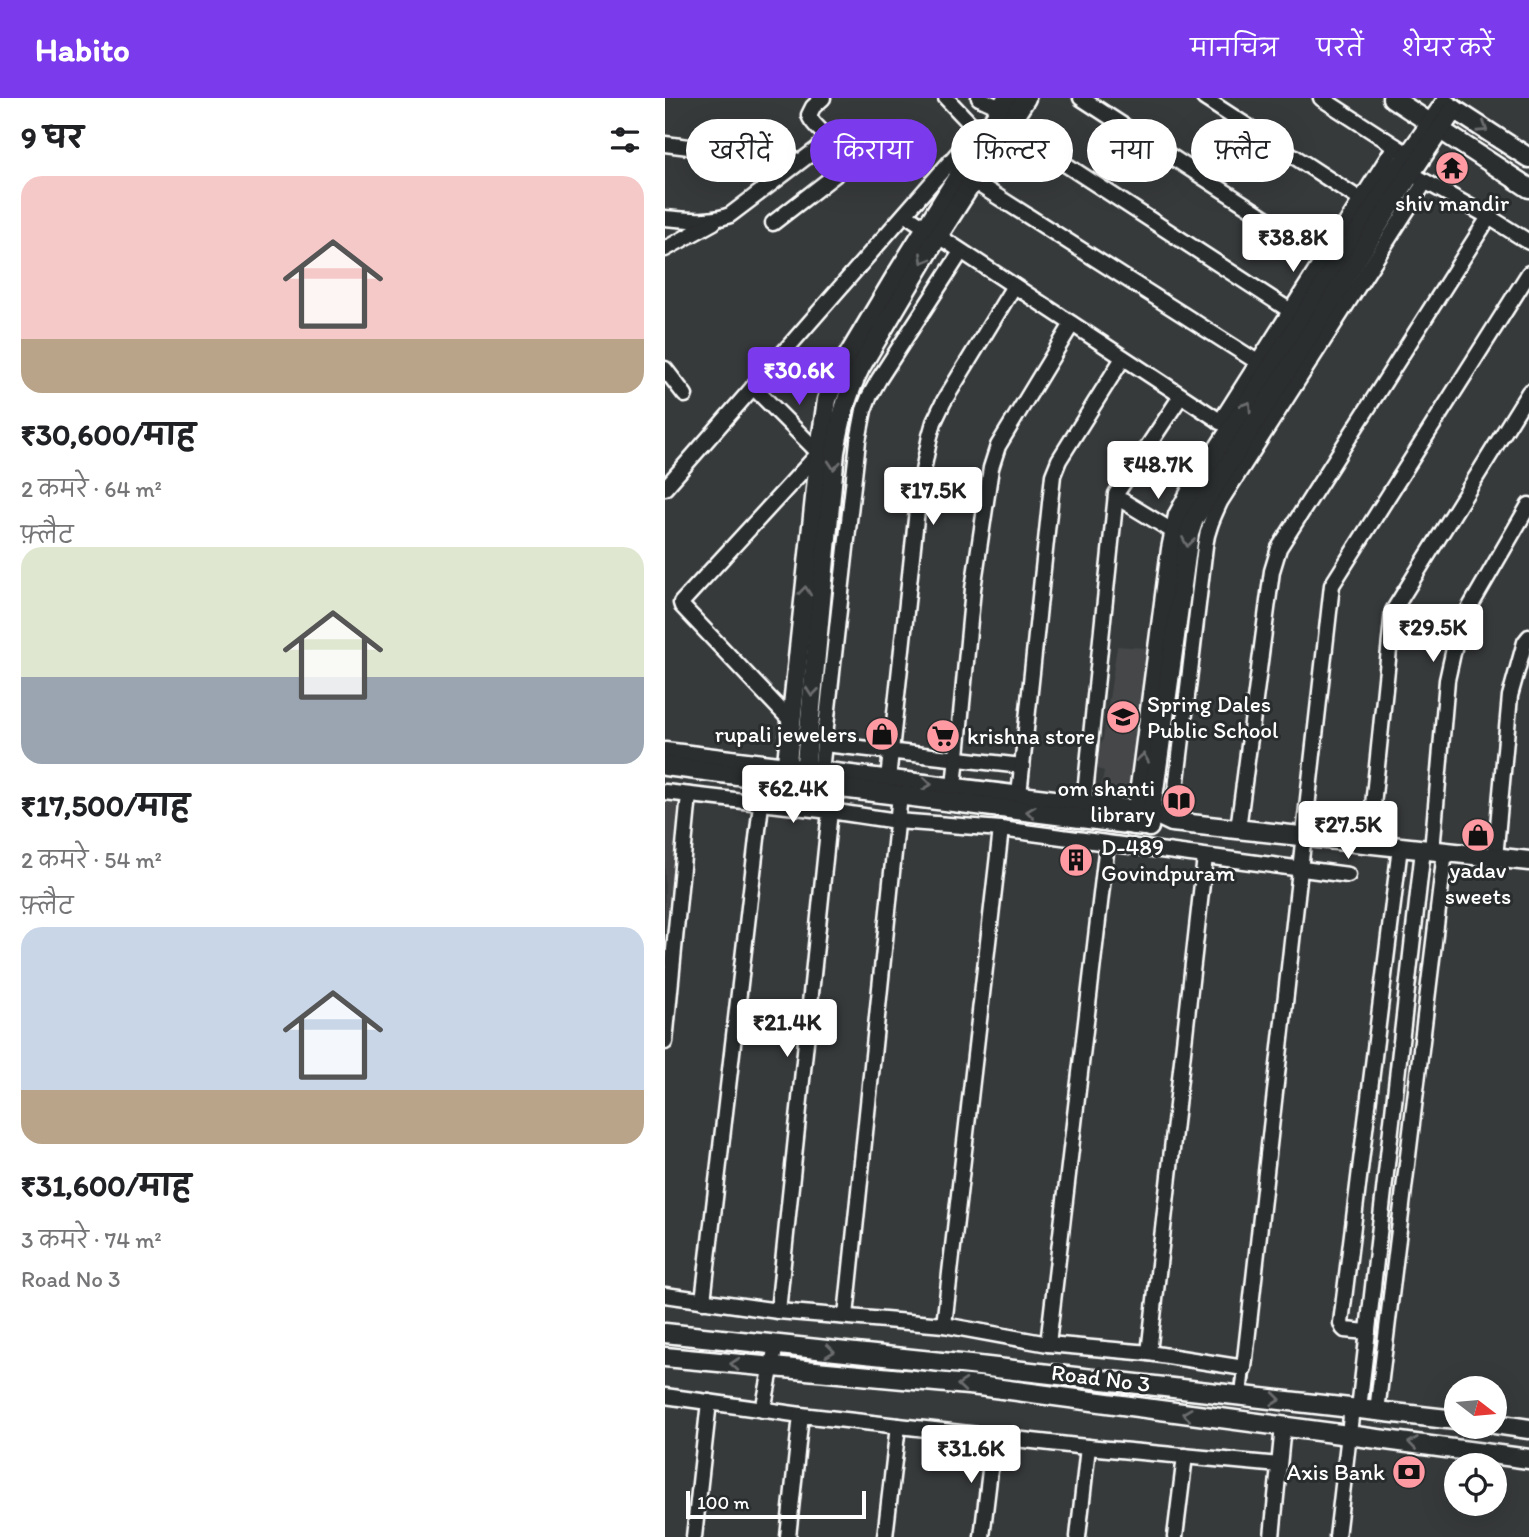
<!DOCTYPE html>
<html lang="hi">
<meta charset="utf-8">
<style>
body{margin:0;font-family:Itim,"Playpen Sans Deva",sans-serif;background:#f2f2f2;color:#202124;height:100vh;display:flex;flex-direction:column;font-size:26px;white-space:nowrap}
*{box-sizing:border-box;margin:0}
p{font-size:23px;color:#757577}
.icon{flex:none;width:38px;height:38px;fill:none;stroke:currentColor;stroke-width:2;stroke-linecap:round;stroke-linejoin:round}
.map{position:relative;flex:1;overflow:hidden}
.panel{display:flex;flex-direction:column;background:#fff;width:665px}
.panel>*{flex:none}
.top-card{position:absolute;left:21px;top:21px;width:665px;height:63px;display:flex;gap:14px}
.needle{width:46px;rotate:106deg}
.fabs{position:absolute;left:779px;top:1278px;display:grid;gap:14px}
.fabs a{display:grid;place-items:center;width:63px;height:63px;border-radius:50%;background:#fff;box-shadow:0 7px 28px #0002;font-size:35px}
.scale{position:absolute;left:21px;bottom:18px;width:180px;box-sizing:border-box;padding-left:7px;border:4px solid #fff;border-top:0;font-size:19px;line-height:24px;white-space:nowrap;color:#fff;-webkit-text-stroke:5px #2a2d2e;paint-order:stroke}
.price{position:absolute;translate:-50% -60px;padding:0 16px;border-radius:7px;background:#fff;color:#222;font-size:23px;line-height:46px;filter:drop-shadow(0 2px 4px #0008)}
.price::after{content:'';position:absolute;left:50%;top:42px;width:21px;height:16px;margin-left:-10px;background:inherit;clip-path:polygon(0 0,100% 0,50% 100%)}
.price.on{background:#7c3aed;color:#fff}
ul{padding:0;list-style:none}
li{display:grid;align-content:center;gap:14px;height:371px;padding:0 21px}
li span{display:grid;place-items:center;height:217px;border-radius:21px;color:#555}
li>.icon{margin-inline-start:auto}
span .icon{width:126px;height:126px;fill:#fffc;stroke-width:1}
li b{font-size:30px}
h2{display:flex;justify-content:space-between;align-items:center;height:84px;padding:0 21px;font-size:30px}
.chip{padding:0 24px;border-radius:32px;background:#fff;box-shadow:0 7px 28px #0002;font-size:24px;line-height:63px}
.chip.on{background:#7c3aed;color:#fff}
header{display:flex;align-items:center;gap:42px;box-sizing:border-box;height:98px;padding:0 35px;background:#7c3aed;color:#fff}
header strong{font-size:33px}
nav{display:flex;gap:38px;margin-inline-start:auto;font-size:24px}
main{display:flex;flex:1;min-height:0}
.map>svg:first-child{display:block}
.built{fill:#444748}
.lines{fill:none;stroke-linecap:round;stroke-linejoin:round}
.pedestrian-casing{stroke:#fff;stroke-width:16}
.minor-casing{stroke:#fff;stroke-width:19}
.tertiary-casing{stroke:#fff;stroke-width:23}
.pedestrian{stroke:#2a2d2e;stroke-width:10}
.minor{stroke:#2a2d2e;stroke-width:14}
.tertiary{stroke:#2a2d2e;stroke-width:18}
.oneway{stroke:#6a6c6d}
.labels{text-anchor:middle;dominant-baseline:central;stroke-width:6;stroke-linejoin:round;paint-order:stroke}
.poi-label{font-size:23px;fill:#fff;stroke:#2a2d2e;text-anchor:start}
.street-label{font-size:23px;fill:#fff;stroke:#2a2d2e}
</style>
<header>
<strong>Habito</strong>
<nav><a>मानचित्र</a><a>परतें</a><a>शेयर करें</a></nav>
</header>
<main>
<section class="panel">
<h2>9 घर<svg class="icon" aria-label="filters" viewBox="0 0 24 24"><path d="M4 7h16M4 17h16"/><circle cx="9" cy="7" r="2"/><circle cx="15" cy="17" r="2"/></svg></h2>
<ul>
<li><span style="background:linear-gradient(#f6c9c9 75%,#b9a48a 0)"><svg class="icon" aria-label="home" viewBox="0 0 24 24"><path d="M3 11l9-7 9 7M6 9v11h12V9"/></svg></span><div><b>₹30,600/माह</b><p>2 कमरे · 64 m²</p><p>फ़्लैट</p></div></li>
<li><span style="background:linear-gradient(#dfe7d0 60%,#9aa5b1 0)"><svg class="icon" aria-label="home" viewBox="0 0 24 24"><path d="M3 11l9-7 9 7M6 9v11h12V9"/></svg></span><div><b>₹17,500/माह</b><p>2 कमरे · 54 m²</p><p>फ़्लैट</p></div></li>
<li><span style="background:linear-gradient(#c9d6e8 75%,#b9a48a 0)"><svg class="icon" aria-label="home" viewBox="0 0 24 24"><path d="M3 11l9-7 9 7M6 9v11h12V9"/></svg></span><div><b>₹31,600/माह</b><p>3 कमरे · 74 m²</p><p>Road No 3</p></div></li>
</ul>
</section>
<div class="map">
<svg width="864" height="1439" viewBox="0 0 864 1439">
<rect width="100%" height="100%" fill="#373a3b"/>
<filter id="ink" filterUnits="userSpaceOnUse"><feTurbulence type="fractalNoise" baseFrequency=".0143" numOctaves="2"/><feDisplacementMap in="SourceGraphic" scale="14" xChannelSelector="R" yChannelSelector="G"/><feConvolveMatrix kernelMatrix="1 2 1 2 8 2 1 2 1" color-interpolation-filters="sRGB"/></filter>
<g filter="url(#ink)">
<g class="built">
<polygon points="452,548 482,550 466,693 435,694 439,673 432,671 435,649 438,641"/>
<polygon points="0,701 17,703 0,830"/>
</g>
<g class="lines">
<g class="pedestrian-casing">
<polyline id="pedestrian" points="576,1297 579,1270"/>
</g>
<g class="minor-casing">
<g id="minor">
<polyline points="281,0 318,39"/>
<polyline points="314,0 336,10"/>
<polyline points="416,0 667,163"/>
<polyline points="539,0 702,106"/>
<polyline points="656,0 738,53"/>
<polyline points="343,29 638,221"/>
<polyline points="0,46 135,63"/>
<polyline points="754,80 824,119 864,144"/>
<polyline points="308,83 605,272"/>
<polyline points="240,116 567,331"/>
<path d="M0,120C22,122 44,125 65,117L152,51C170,34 149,33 144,17L148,9L158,0"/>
<path d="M108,125L170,77C184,61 170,51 160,37"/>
<polyline points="0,151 49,124"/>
<polyline points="0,271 20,297"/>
<polyline points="88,289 154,355 16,505 17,508 126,623"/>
<polyline points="555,324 730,48"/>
<polyline points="0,390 312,33"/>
<polyline points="458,403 509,434"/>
<polyline points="159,646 357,668"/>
<polyline points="156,673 193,343 199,312 204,299 214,281 296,154"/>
<polyline points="223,681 254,393 265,338 269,324 279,303 349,188"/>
<polyline points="289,689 308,491 326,370 333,348 407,226"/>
<polyline points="0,694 165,713 232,723 336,731 683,777"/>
<polyline points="354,697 388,377 394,362 458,260"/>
<polyline points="419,705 451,396 516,298"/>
<path d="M507,724L540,448C542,432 548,419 555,404L760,84"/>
<polyline points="573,731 607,473 614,450 824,119"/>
<polyline points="704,746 728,513 864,294"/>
<polyline points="767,753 782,582 794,528 864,407"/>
<polyline points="830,760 845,598 860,544 864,539"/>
<polyline points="0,944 24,697"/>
<polyline points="0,1197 113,1213 279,1227 383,1246 484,1255 579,1270 667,487 864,175"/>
<polyline points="38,1203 100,672"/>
<polyline points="113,1213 165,713"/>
<polyline points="181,1218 235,697"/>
<polyline points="279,1227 336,731"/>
<polyline points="703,1234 680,1232 678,1230 676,1225 735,749"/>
<polyline points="383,1246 442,746"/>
<polyline points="484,1255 540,759"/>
<polyline points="0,1298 136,1317"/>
<polyline points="694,1311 758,752"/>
<polyline points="98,1312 111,1247"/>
<polyline points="712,1313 780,754"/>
<polyline points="29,1439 44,1304"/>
<polyline points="123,1439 136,1317 412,1348 614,1367"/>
<polyline points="220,1439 233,1328"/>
<polyline points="317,1439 329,1339"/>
<polyline points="413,1439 423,1349"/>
<polyline points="510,1439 520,1358"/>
<polyline points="607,1439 618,1328"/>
<polyline points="672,1439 687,1310"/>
</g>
</g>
<g class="tertiary-casing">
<g id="tertiary">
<polyline points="727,0 864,90"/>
<polyline points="781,6 864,60"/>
<polyline points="0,654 471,712 486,714 507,724 864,763"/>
<polyline points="0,668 479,728"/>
<polyline points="120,683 156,343 162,302 171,278 232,176 342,0"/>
<path d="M139,685L170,354C175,325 181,297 195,270L273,138L361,0"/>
<polyline points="470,727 506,451 513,417 526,393 735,69 780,5"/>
<polyline points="484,729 524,436 529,421 746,75 789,11"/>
<polyline points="0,1235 305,1267 791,1322"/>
<polyline points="0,1259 314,1288 864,1361"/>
<polyline points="830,1326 864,1331"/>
</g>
</g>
<use href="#pedestrian" class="pedestrian"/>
<use href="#minor" class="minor"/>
<use href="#tertiary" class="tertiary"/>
</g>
<defs><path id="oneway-chevron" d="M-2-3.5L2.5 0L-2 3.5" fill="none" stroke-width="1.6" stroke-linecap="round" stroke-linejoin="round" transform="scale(1.75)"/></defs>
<g class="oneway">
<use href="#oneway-chevron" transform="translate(818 30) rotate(33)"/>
<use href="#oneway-chevron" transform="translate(259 161) rotate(120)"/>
<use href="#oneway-chevron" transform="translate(582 308) rotate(-57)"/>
<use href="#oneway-chevron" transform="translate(169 367) rotate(95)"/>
<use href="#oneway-chevron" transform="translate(523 444) rotate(99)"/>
<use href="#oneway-chevron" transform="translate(140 493) rotate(-84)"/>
<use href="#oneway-chevron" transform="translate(147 594) rotate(96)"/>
<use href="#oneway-chevron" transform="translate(478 660) rotate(-82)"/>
<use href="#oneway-chevron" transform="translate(262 686) rotate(7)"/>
<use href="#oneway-chevron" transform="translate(366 714) rotate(-173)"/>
<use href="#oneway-chevron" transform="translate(165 1253) rotate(6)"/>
<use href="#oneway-chevron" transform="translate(70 1266) rotate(-175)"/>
<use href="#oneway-chevron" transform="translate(297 1287) rotate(-175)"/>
<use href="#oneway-chevron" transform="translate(611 1301) rotate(6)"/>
<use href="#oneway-chevron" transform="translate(522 1316) rotate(-173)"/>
<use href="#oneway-chevron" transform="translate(748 1345) rotate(-172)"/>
</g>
</g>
<defs>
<g id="temple-disc" transform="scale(1.75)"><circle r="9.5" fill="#ff9aa2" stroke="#2a2d2e"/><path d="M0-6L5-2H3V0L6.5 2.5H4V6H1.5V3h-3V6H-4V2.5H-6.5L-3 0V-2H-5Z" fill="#111"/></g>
<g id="school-disc" transform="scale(1.75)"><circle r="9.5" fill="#ff9aa2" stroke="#2a2d2e"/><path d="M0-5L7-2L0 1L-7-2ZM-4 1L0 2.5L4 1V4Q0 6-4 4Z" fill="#111"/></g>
<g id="shop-disc" transform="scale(1.75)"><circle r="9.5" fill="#ff9aa2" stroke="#2a2d2e"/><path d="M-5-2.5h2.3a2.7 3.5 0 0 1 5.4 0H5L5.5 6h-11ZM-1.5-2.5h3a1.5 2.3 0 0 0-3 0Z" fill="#111"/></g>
<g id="supermarket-disc" transform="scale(1.75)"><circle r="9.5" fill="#ff9aa2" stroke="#2a2d2e"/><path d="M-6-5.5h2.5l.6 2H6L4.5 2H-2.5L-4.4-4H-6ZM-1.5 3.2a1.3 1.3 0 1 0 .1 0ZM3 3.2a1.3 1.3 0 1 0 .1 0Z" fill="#111"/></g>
<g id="library-disc" transform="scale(1.75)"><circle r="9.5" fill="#ff9aa2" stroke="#2a2d2e"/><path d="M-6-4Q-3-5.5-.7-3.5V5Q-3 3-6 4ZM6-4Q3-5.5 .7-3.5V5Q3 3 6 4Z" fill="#111"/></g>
<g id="building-disc" transform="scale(1.75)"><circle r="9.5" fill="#ff9aa2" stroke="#2a2d2e"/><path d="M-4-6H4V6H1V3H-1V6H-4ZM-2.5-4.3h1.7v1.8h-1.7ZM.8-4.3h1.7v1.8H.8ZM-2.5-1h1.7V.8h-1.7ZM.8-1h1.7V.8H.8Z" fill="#111"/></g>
<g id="bank-disc" transform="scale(1.75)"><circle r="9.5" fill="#ff9aa2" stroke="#2a2d2e"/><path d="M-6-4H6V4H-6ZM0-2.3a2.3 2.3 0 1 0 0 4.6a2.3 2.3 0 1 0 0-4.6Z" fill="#111"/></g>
</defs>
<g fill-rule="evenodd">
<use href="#temple-disc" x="787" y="70"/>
<use href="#school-disc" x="458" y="619"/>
<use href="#shop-disc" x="217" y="636"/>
<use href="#supermarket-disc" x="278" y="638"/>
<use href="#library-disc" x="514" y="703"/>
<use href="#shop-disc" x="813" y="737"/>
<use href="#building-disc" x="411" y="762"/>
<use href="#bank-disc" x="744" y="1374"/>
</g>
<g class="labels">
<g class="poi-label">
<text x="787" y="105" text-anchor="middle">shiv mandir</text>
<text x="482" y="606">Spring Dales<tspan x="482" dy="26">Public School</tspan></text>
<text x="192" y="636" text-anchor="end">rupali jewelers</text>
<text x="302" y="638">krishna store</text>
<text x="490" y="690" text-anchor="end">om shanti<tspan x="490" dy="26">library</tspan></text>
<text x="436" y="749">D-489<tspan x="436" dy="26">Govindpuram</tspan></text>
<text x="813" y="772" text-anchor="middle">yadav<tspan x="813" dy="26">sweets</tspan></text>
<text x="720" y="1374" text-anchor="end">Axis Bank</text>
</g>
<g class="street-label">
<text transform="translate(436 1280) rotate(7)">Road No 3</text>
</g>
</g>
</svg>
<div class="fabs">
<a><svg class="needle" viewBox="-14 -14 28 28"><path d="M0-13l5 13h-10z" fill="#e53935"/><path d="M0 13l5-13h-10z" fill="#757577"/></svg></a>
<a><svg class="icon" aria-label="locate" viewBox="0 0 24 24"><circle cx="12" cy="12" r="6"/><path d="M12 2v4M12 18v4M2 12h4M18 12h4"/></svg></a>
</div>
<div class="scale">100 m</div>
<b class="price" style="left:628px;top:176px">₹38.8K</b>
<b class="price on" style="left:134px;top:309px">₹30.6K</b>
<b class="price" style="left:493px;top:403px">₹48.7K</b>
<b class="price" style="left:268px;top:429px">₹17.5K</b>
<b class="price" style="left:768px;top:566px">₹29.5K</b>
<b class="price" style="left:128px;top:727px">₹62.4K</b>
<b class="price" style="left:683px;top:763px">₹27.5K</b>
<b class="price" style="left:122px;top:961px">₹21.4K</b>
<b class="price" style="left:306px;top:1387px">₹31.6K</b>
<div class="top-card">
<a class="chip">खरीदें</a>
<a class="chip on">किराया</a>
<a class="chip">फ़िल्टर</a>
<a class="chip">नया</a>
<a class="chip">फ़्लैट</a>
</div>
</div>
</main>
